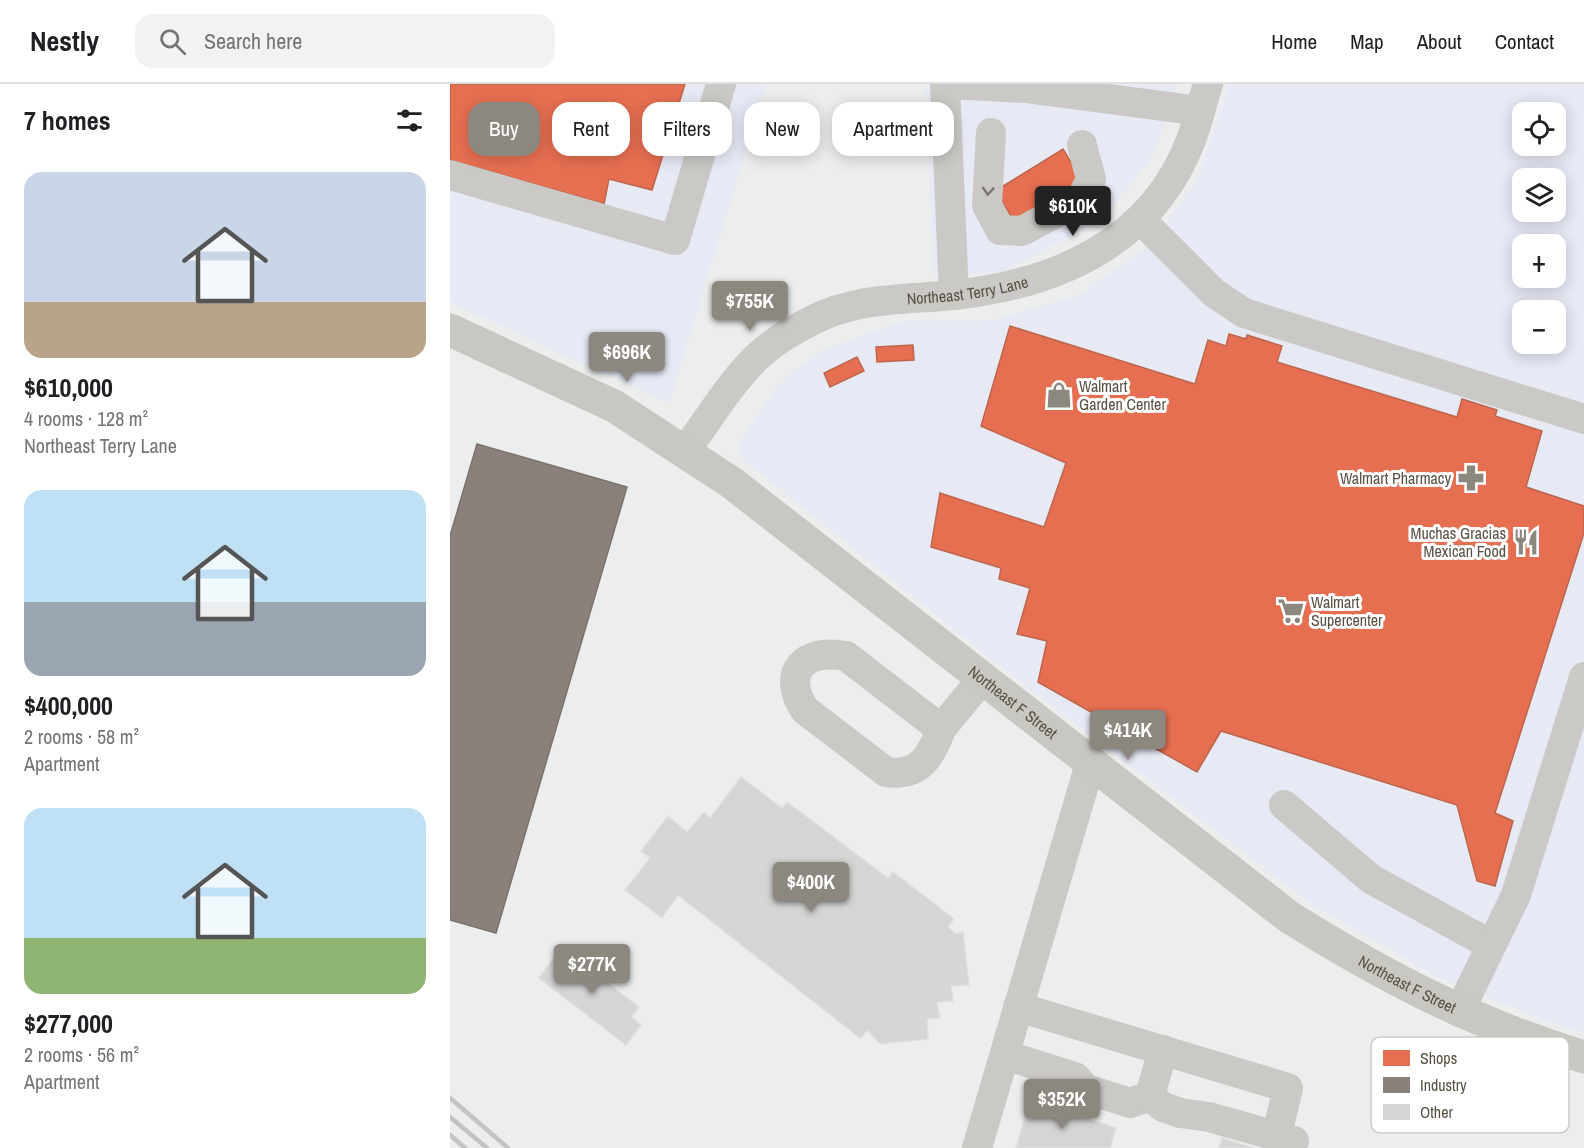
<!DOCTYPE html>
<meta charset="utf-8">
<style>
body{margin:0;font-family:"Archivo Narrow",sans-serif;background:#f2f2f2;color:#202124;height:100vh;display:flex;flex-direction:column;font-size:22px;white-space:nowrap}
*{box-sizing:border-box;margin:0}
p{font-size:20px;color:#757577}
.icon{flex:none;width:33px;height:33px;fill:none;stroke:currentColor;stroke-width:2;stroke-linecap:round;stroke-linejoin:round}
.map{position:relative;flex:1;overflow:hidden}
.sheet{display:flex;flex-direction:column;background:#fff;width:450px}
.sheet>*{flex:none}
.hud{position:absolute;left:18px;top:18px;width:570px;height:54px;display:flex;gap:12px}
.controls{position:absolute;left:1062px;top:18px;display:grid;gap:12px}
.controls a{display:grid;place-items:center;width:54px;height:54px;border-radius:12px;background:#fff;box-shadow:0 3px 15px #0003;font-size:30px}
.price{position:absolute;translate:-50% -51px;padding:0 14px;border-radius:6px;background:#8c887f;color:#fff;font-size:20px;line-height:39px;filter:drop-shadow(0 2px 3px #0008)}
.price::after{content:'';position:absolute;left:50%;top:36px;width:18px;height:14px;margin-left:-9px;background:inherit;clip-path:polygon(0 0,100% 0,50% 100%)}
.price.on{background:#222;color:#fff}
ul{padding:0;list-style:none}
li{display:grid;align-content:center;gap:12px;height:318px;padding:0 24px}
li span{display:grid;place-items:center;height:186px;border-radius:18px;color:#555}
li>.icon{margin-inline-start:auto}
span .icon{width:108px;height:108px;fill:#fffc;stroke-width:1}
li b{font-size:26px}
h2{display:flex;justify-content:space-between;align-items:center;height:72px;padding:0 24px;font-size:26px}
.tag{padding:0 21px;border-radius:18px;background:#fff;box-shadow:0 3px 15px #0003;font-size:21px;line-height:54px}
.tag.on{background:#8c887f;color:#fff}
header{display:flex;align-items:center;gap:36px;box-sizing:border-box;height:84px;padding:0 30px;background:#fff;border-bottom:2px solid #e0e0e0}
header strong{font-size:28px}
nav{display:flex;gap:33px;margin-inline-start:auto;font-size:21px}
.search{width:420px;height:54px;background:#f2f2f2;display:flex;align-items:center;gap:15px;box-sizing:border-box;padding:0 21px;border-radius:18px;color:#757577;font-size:22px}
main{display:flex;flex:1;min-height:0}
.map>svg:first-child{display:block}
.commercial{fill:#e7e9f5;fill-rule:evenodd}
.shops{fill:#e76f51;stroke:#bc664d;stroke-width:1.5}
.industry{fill:#8a817c;stroke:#7b736b;stroke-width:1.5}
.building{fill:#d5d5d3;stroke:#dfdfde;stroke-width:1.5}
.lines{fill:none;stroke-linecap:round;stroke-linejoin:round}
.minor{stroke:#cbc9c6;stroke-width:30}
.major{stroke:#c9c7c2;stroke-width:33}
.rail{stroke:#c5c3c1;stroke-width:4.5}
.oneway{stroke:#7a766b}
.labels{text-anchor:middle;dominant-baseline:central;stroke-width:6;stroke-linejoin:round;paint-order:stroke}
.street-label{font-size:16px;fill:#585244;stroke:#fff}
.poi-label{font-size:16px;fill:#585244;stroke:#fff;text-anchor:start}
.key{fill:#fff;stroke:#cdcbc7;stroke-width:1.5}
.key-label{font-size:16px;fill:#585244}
</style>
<header>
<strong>Nestly</strong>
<div class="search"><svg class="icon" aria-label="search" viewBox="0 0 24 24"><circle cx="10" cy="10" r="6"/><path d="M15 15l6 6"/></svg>Search here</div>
<nav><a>Home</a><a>Map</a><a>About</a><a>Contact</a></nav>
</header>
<main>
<section class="sheet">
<h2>7 homes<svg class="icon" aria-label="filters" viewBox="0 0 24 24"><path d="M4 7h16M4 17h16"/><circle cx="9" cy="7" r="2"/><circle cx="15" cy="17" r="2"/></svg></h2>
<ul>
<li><span style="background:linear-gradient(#c9d6e8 70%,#b9a48a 0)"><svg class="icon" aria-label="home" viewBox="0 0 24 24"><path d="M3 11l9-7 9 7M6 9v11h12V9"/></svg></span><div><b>$610,000</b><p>4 rooms · 128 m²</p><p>Northeast Terry Lane</p></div></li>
<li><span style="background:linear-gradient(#bfe0f5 60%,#9aa5b1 0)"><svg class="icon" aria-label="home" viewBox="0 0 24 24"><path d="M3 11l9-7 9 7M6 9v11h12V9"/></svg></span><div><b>$400,000</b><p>2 rooms · 58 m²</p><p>Apartment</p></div></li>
<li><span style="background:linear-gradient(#bfe0f5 70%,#8fb573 0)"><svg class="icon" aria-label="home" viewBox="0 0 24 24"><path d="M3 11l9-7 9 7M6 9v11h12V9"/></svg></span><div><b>$277,000</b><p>2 rooms · 56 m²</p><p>Apartment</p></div></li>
</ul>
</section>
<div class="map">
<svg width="1134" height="1064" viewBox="0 0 1134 1064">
<rect width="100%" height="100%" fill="#eceded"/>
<g class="commercial">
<polygon points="0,0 316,0 219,319 0,218"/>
<polygon points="476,0 727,0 703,73 651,136 552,188 483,191"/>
<path d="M779,0H1134V949L1094,936L986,892L860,819L540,574L289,372L291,355L335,293L374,266L453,237L545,236L629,211L702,160L749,93ZM1072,28H1106V62H1072ZM1072,94H1106V128H1072ZM1072,160H1106V194H1072ZM1072,226H1106V260H1072Z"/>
</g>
<g class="shops">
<polygon points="0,0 235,0 202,106 159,95 154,120 0,76"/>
<polygon points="613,65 633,98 564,137 545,107"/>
<polygon points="560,242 745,300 758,256 776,262 779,250 796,255 797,251 832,262 827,278 1007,333 1012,315 1047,326 1045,332 1092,347 1076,403 1134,422 1134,449 1045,729 1063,737 1045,802 1027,797 1007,721 771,647 747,688 588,598 597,557 567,550 580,504 549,495 551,484 481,463 490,409 594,443 616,379 531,342"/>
<polygon points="463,261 464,276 427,278 426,263"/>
<polygon points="407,273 414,287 380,303 374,289"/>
</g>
<polygon class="industry" points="27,360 177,403 46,849 0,836 0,452"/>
<g class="building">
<polygon points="291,693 332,724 337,718 438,794 443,788 504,835 498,843 506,850 513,848 519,901 501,902 503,917 487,918 490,934 477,935 478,955 430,960 417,946 411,955 228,811 212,834 175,806 200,774 191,767 218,732 237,748 254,728 260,734"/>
<polygon points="112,863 189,923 181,933 191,941 176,961 89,894"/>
<polygon points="580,1016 666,1044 660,1064 566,1064"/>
<polygon points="772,1054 803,1064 769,1064"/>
</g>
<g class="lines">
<g class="minor">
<polyline points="495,0 504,211"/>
<polyline points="499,0 575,4 577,0"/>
<polyline points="575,4 750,27"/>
<polyline points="541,49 537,121 550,146 572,147 631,115 641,95 632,61"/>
<polyline points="0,91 225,156 271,0"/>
<polyline points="690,135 764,209 794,229 1134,335"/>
<path id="s1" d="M235,367C257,338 280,299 306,274C322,258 343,246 363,236C408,213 455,216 504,211C606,200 702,159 741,56C748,38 752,19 758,0"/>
<path d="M491,645C481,673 469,693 436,688L355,626C330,588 355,564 396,572L491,645L532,595"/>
<polyline points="834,721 921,795 1041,861"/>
<polyline points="568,923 838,1004 827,1050 831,1064"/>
<polyline points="1009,928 1066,811 1134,593"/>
<polyline points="555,971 625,993 636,1005 680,1019 700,1012 713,966"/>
<polyline points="700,1012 713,1023 730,1029 759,1033 844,1057"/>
<polyline points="527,1064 640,680"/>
</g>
<path class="major" id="s2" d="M0,246L164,322L282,399L839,833C935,893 1025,940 1134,973"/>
<g class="rail">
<polyline points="0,1014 58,1064"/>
<polyline points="0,1033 37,1064"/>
<polyline points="0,1051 15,1064"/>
</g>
</g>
<defs><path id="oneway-chevron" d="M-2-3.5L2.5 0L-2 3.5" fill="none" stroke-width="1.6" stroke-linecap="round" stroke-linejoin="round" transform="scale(1.5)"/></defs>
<use class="oneway" href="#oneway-chevron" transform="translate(538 107) rotate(94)"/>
<defs>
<g id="shop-bare" transform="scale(2.07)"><path d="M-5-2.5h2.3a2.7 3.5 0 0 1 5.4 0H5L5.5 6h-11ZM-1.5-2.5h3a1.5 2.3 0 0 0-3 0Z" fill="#8c887f" stroke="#fff" stroke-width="2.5" paint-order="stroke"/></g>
<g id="pharmacy-bare" transform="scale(2.07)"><path d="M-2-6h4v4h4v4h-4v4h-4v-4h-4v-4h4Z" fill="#8c887f" stroke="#fff" stroke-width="2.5" paint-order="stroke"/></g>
<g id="restaurant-bare" transform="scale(2.07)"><path d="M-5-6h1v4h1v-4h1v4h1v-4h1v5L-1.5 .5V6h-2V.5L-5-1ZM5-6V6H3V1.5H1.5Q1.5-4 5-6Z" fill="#8c887f" stroke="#fff" stroke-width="2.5" paint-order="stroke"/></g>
<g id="supermarket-bare" transform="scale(2.07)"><path d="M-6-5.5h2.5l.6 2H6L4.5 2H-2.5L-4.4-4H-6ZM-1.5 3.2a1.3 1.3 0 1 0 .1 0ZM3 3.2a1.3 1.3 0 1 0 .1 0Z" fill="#8c887f" stroke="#fff" stroke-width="2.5" paint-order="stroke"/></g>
</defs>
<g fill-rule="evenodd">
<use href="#shop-bare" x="609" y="311"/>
<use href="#pharmacy-bare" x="1021" y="394"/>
<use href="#restaurant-bare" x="1076" y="458"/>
<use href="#supermarket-bare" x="841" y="527"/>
</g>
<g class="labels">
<g class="street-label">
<text stroke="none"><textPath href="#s1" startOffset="344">Northeast Terry Lane</textPath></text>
<text stroke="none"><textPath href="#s2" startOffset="678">Northeast F Street</textPath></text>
<text stroke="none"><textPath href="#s2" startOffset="1164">Northeast F Street</textPath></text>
</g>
<g class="poi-label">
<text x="629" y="302">Walmart<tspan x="629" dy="18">Garden Center</tspan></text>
<text x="1001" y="394" text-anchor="end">Walmart Pharmacy</text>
<text x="1056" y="449" text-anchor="end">Muchas Gracias<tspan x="1056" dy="18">Mexican Food</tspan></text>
<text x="861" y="518">Walmart<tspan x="861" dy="18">Supercenter</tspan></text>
</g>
</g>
<rect x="921" y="953" width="198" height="96" rx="9" class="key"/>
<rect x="933" y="966" width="27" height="16" fill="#e76f51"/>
<rect x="933" y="993" width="27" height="16" fill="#8a817c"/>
<rect x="933" y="1020" width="27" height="16" fill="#d5d5d3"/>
<g class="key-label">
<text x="970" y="980">Shops</text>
<text x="970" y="1007">Industry</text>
<text x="970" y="1034">Other</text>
</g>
</svg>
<div class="controls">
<a><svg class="icon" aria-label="locate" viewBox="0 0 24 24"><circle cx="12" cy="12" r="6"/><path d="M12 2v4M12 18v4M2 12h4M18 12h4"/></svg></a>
<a><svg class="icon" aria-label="layers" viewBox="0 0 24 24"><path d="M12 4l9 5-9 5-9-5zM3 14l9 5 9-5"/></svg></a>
<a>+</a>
<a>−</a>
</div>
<b class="price on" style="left:623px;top:153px">$610K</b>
<b class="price" style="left:300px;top:248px">$755K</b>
<b class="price" style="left:177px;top:299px">$696K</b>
<b class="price" style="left:678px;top:677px">$414K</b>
<b class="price" style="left:361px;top:829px">$400K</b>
<b class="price" style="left:142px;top:911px">$277K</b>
<b class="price" style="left:612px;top:1046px">$352K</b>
<div class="hud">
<a class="tag on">Buy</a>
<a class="tag">Rent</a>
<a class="tag">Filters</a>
<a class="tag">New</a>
<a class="tag">Apartment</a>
</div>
</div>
</main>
